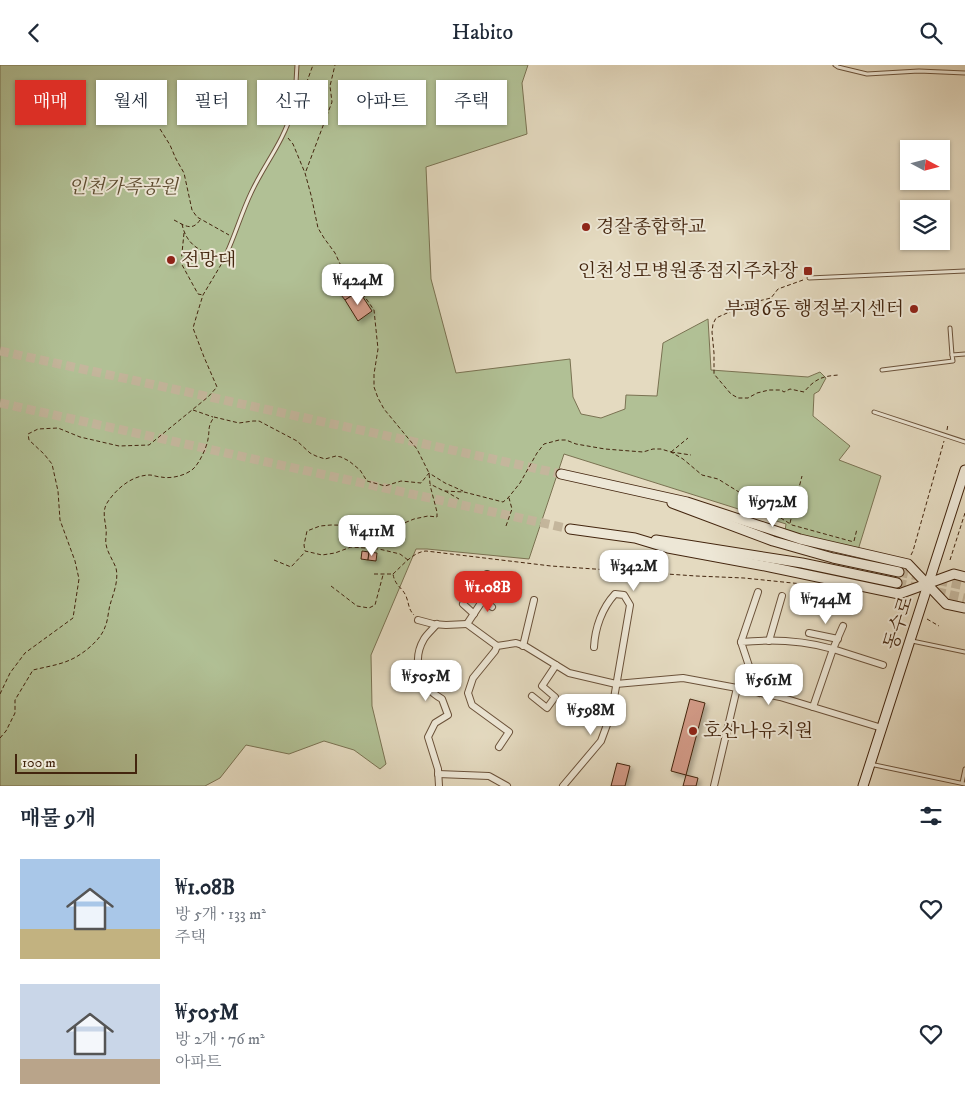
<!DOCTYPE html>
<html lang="ko">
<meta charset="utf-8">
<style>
body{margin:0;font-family:"IM FELL DW Pica","Noto Serif KR",serif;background:#f6f6f7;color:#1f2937;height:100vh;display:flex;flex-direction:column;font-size:19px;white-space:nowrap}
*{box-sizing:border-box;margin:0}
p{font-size:16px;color:#747a83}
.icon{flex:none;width:28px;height:28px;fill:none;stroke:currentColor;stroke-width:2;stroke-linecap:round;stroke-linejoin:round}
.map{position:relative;height:721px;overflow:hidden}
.drawer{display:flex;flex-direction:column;background:#fff;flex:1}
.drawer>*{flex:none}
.guide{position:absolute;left:15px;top:15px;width:500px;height:45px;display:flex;gap:10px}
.needle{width:32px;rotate:97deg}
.controls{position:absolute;left:900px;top:75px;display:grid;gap:10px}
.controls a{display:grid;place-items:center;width:50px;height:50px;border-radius:0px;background:#fff;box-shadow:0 1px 4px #0004;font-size:25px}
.scale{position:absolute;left:15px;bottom:12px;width:122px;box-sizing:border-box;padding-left:5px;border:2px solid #43250e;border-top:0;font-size:14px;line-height:18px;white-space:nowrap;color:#43250e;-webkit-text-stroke:4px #ede7d6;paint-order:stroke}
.price{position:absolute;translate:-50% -42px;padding:0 11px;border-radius:10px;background:#fff;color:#222;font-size:16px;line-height:32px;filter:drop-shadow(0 1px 2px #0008)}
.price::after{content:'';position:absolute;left:50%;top:30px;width:15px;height:11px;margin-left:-8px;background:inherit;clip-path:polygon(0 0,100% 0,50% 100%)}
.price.on{background:#d93025;color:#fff}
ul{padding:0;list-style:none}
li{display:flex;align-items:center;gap:15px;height:125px;padding:0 20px}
li span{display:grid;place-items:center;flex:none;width:140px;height:100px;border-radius:0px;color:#555}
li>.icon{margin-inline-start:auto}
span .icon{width:60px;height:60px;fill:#fffc;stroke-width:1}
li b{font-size:21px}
h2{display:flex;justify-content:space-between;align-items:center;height:60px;padding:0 20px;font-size:21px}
.tag{padding:0 18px;border-radius:0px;background:#fff;box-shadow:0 1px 4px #0004;font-size:18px;line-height:45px}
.tag.on{background:#d93025;color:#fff}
header{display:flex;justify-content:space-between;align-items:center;height:65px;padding:0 20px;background:#fff;font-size:22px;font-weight:600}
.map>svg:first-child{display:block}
.green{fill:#b1c095;stroke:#7a7252}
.building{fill:#d39b88;stroke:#43250e;filter:url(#shadow)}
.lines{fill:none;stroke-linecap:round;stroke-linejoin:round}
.secondary-tunnel{stroke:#c4b69c;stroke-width:9;stroke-dasharray:9 4.5;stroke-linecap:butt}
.lane-casing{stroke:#6b523a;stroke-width:5}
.street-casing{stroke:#6b523a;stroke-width:8}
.secondary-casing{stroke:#43250e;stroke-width:11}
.path{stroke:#43250e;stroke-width:1;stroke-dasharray:4 2.5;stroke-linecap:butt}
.lane{stroke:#ede7d6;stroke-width:3}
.street{stroke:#ede7d6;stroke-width:6}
.secondary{stroke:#ede7d6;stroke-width:9}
.poi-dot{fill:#8f2418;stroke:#ede7d6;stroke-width:2}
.labels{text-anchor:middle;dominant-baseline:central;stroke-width:4;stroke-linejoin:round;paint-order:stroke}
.park-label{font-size:19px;font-style:italic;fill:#5e4c30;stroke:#ede7d6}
.poi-label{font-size:19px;fill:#43250e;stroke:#ede7d6;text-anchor:start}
.street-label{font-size:19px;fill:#43250e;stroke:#ede7d6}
</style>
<header><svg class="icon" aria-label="back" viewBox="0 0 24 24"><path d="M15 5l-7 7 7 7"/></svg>Habito<svg class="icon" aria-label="search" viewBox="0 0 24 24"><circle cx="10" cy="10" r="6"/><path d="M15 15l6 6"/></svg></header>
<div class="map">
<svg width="965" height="721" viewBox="0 0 965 721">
<defs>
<filter id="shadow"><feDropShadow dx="3" dy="3" stdDeviation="2.5" flood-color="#0004"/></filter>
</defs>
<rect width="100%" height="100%" fill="#e4dac0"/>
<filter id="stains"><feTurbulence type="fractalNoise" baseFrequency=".004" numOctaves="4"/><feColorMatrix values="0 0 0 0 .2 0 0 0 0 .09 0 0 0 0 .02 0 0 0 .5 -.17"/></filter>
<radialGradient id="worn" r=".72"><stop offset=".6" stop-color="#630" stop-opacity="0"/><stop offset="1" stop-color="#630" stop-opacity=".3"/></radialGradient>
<polygon class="green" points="0,0 528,0 522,18 527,69 426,102 431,214 456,308 570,294 573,332 581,349 601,353 625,344 626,330 657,331 663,278 708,254 711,305 808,312 820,307 826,313 819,326 814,329 813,351 850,381 839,395 881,411 858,485 785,466 786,459 564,389 529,494 427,484 416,484 371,590 372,641 386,699 380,704 354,685 324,676 289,689 246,680 220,713 205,721 0,721"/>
<g class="building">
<circle cx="171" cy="195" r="4"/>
<polygon points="353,216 359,226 345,235 338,226"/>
<polygon points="359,226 372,246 358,256 345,235"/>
<polygon points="362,486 369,487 368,495 361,494"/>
<polygon points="369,487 377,488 376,496 368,495"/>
<polygon points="690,634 705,638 686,710 671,706"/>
<polygon points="617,698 630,701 625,721 611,721"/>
<polygon points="686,710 698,713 696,721 683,721"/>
</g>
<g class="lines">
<g class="secondary-tunnel">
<polyline points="0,286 561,409"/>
<polyline points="0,338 570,464"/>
<polyline points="899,507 965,521"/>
<polyline points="897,518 965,533"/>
</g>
<g class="lane-casing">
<g id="lane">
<polyline points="835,0 838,2 867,9 919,6 965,8"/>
<path d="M225,192C235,171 241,149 251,128C264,100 284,76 292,46C296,33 296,14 297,0"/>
<polyline points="809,213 965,206"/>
<polyline points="950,263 952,290"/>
<polyline points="882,305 953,296 952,290 965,289"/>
<polyline points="874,347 965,377"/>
<polyline points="912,576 965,587"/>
<polyline points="870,699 965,719"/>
<polyline points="962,718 965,704"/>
</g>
</g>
<g class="street-casing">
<g id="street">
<polyline points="487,509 481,538 467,559 497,581"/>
<polyline points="482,534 492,542"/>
<polyline points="463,539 474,549"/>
<polyline points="418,555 433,559 446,560 467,559"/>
<path d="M437,559C433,564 427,569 424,574C411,596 420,622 442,634L448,650L435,658L428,672L438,704L439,721"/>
<polyline points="809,568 838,574"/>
<polyline points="769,576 782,531"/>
<polyline points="741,577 758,527"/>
<polyline points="523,581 534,535"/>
<path d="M760,628L750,604L741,577C772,574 804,576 833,584L843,561"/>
<polyline points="532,631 547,643 555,632 542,621 556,600"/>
<polyline points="813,642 833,584 883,600"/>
<polyline points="499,682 509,667 472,640 468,628 473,613 495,586 497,581 516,578 525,581 569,608 616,619 683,613 737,623"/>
<polyline points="438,709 489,711 507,721"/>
<path d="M563,721L601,676L608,657L613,639L630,540L624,530L615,529C602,543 595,563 594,582"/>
<polyline points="714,721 737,623 780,632 882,663"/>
</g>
</g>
<g class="secondary-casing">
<g id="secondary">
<polyline points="561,409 687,437 800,474 908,499 946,539 965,543"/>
<polyline points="672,438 773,476 833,493 899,507"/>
<polyline points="570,464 635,473 668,483 770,502 899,529 954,509 965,512"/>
<polyline points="656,475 802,498 897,518"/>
<polyline points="863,721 965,405"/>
</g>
</g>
<g class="path">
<polyline points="302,30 313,0"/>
<polyline points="160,64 170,80 176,94 184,108 192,145 197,152 229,170"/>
<polyline points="288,73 293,79 305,108 311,130 318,163 324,173 335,188 342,203 353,215 374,245 378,284 374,309 374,322 378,333 384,344 417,384 429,408 430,419 444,426 464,427 503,437 508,433 520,418 537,388 544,379 559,375 566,375 576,379 605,384 643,387 653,384 661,384 671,387 683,394 702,410 718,414 792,460 854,477"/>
<polyline points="306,106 332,37 330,21 335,0"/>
<path d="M174,155C184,160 192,167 200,155"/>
<path d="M182,159C186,179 200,188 220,191"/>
<polyline points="184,168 181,198 198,229 203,230"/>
<path d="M803,215L778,224L771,233L742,240L734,245L716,253L713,259L712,267L714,288V309L731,329L738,333H748L757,328L769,325H781L784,327L790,324L804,327C815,314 822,311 839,310"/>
<polyline points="193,345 213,352"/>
<polyline points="947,365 948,359"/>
<polyline points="671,387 688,373"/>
<polyline points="671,387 691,390"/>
<polyline points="445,426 459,434"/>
<polyline points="790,458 802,411"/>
<polyline points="506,461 512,444 509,433"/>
<polyline points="854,476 857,464"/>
<polyline points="911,490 913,486 944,376"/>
<polyline points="274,495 291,502 305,487"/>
<polyline points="408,495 400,489 379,484 351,482 335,488 322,490 305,486 304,480 307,466 320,461 331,460 397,461 414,454 428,451 437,452 437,447 430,420"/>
<polyline points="950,495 965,448"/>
<path d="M374,509H393C395,521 402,522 406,531C409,538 408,544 414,550"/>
<path d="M393,509C403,500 413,487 426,486L551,501L696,511L744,513L812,520"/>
<polyline points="331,521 357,541 369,543 375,540 383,510"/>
<polyline points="899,538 910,544"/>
<polyline points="927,554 939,561"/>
<polyline points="0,629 10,608 25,588 73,553 79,514 75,496 60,455 58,426 52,399 44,389 29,375 28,369 38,364 58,363 80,372 119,381 149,380 208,332 217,322 204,292 193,263 198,246 203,230 222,198"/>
<path d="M0,673L6,666L15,648V635L33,605C45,602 59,600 70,595C82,590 101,575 105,562C108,556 108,547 110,540C113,529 119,516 116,503C113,495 107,487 106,479C105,474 107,469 106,464C105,454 102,447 107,438C116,424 132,410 150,410C153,410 157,412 161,412C170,414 185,411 193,404C199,399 207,382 208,374C210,364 207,363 214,352L239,358L253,356H259L297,376L310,388L316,391L325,394L336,391L341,392L349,396L360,405L367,416L385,421L401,416L421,418L429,408L445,418L463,426"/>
</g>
<use href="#lane" class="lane"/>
<use href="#street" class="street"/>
<use href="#secondary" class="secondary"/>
</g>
<g class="poi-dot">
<circle cx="586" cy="162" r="5"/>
<circle cx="171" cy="195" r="5"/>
<rect x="803" y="201" width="10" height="10" rx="2.5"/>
<circle cx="914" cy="244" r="5"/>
<circle cx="693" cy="666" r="5"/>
</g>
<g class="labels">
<g class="park-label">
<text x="123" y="122">인천가족공원</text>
</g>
<g class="poi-label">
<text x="596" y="162">경잘종합학교</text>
<text x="181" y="195">전망대</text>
<text x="798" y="206" text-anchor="end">인천성모병원종점지주차장</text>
<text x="904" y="244" text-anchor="end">부평6동 행정복지센터</text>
<text x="703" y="666">호산나유치원</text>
</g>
<g class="street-label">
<text transform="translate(899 558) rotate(-72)">동수로</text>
</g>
</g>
<rect width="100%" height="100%" filter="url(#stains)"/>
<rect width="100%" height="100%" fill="url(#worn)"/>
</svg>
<div class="controls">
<a><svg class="needle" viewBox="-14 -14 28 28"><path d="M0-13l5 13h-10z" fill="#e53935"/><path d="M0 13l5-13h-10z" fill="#747a83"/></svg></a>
<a><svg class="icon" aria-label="layers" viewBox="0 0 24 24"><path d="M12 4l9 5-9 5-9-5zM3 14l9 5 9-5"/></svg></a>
</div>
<div class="scale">100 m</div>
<b class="price" style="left:358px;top:241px">₩424M</b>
<b class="price" style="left:773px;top:463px">₩972M</b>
<b class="price" style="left:372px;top:492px">₩411M</b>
<b class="price" style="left:634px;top:527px">₩342M</b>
<b class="price on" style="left:488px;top:548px">₩1.08B</b>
<b class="price" style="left:826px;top:560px">₩744M</b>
<b class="price" style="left:426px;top:637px">₩505M</b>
<b class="price" style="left:769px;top:641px">₩561M</b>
<b class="price" style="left:591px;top:671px">₩598M</b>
<div class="guide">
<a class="tag on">매매</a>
<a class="tag">월세</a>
<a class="tag">필터</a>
<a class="tag">신규</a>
<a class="tag">아파트</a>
<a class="tag">주택</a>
</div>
</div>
<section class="drawer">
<h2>매물 9개<svg class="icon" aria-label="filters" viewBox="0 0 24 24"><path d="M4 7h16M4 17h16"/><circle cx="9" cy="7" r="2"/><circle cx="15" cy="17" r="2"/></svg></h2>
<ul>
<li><span style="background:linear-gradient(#a9c7e8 70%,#c2b280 0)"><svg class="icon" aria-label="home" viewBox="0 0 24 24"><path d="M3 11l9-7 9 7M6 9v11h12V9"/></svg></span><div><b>₩1.08B</b><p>방 5개 · 133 m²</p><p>주택</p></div><svg class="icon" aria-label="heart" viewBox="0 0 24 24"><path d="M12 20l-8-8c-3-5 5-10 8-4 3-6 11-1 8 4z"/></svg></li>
<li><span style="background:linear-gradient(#c9d6e8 75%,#b9a48a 0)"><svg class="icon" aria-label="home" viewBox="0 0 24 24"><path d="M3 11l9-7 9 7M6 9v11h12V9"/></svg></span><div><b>₩505M</b><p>방 2개 · 76 m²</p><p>아파트</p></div><svg class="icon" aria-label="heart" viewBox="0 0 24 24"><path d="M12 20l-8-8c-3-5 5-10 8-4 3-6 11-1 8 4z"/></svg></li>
</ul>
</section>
